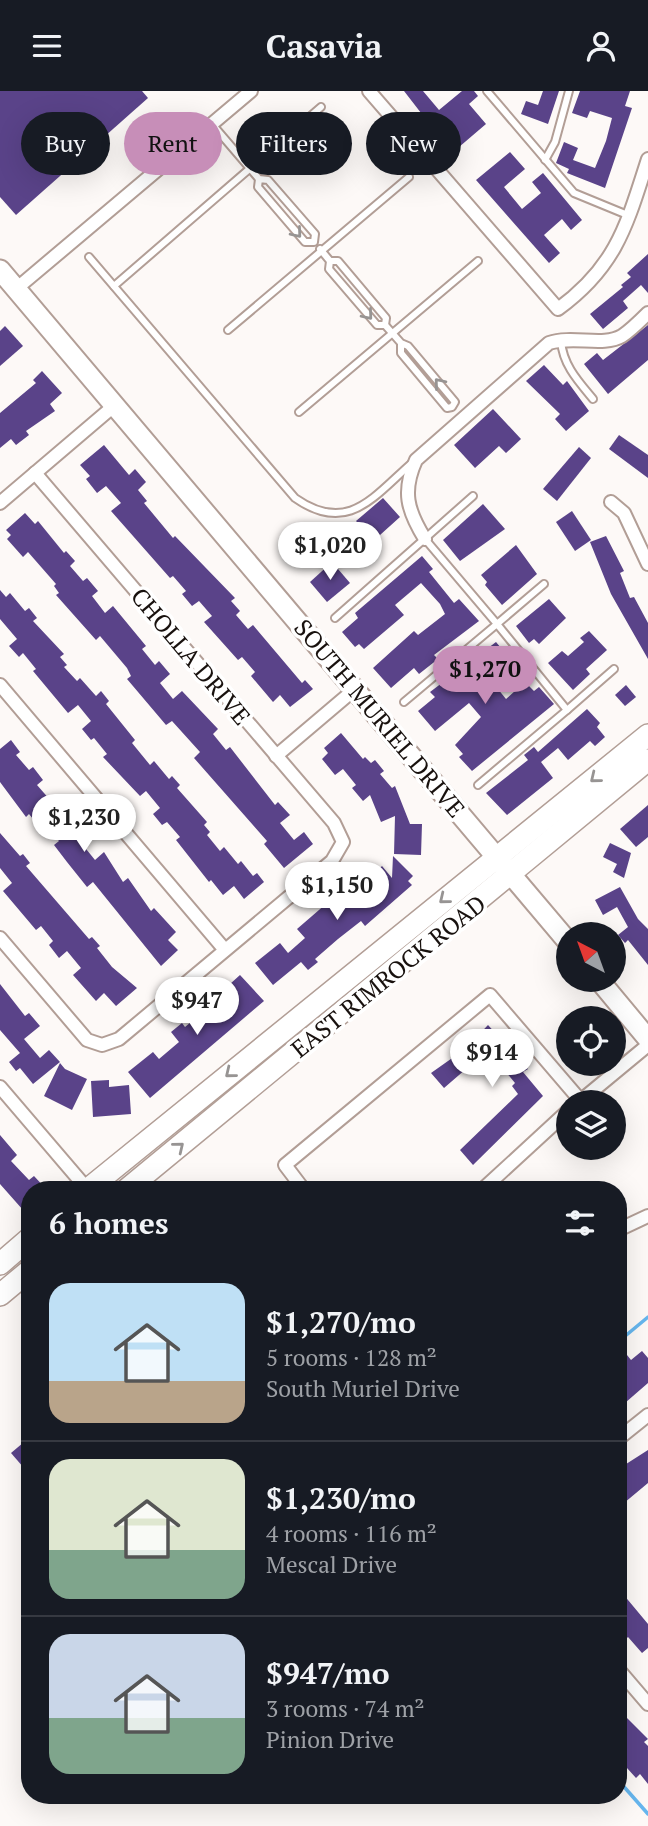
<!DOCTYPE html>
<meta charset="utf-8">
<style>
body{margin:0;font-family:"PT Serif",serif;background:#20242c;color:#f1f3f6;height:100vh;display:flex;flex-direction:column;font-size:26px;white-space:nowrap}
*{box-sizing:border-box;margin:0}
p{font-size:23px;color:#9ea1a6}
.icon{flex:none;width:38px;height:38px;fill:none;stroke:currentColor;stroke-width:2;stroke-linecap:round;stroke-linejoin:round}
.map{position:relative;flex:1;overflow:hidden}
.details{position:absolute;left:21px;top:1090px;width:606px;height:623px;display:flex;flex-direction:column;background:#171b24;border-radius:28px;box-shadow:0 7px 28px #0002}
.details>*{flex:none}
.guide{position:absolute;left:21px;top:21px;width:607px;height:63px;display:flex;gap:14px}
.needle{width:46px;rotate:319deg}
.tools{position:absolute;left:556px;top:831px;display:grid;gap:14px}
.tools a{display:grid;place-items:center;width:70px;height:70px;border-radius:50%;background:#171b24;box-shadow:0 7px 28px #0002;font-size:35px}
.price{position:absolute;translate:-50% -60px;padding:0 16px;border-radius:24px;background:#fff;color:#222;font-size:23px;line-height:46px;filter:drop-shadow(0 2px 4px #0008)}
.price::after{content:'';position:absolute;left:50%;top:42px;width:21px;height:16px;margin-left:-10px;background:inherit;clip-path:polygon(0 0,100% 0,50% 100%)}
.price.current{background:#c78eb8;color:#111}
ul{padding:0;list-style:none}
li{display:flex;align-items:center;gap:21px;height:175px;padding:0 28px}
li+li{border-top:2px solid #363941}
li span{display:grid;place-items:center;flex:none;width:196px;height:140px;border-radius:21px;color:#555}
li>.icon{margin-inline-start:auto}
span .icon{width:84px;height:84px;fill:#fffc;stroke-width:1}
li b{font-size:30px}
h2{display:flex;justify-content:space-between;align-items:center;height:84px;padding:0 28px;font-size:30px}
.pill{padding:0 24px;border-radius:32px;background:#171b24;box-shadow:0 7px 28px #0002;font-size:24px;line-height:63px}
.pill.current{background:#c78eb8;color:#111}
header{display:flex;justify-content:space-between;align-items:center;height:91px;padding:0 28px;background:#171b24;font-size:32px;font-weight:700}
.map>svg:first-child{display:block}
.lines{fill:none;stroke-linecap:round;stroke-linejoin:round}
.stream{stroke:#67b6ee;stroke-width:3.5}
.building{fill:#5a4389}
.lane-casing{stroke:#b29e96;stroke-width:10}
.street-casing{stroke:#b29e96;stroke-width:16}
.secondary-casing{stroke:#b29e96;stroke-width:23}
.primary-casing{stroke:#b29e96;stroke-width:24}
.lane{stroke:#fff;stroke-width:6}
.street{stroke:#fff;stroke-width:12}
.secondary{stroke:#fff;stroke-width:19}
.primary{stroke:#fff;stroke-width:21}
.oneway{stroke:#979493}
.labels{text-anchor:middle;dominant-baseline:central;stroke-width:7;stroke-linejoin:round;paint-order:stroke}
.street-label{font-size:24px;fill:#18110e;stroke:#fff}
</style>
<header><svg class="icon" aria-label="menu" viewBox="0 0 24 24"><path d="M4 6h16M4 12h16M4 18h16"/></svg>Casavia<svg class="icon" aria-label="person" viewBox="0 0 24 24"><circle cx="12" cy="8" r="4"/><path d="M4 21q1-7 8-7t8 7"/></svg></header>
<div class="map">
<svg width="648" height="1735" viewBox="0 0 648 1735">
<rect width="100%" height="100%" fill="#fdf9f7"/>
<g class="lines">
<g class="stream">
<polyline points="618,1251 648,1226"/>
<polyline points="618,1689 648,1723"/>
</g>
</g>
<g class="building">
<polygon points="0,0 142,0 148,7 16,124 0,106"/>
<polygon points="404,0 423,0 439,19 462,0 474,0 478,5 469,13 486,33 452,62"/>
<polygon points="543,0 559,0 548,33 521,23 526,10 538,14"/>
<polygon points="580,0 630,0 625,15 632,17 605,97 567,82 569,78 556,72 564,51 578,57 573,69 595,77 606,50 612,27 590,20 587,27 572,22"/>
<polygon points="510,61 525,78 504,96 522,118 541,102 532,91 543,82 582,129 571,139 562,128 544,144 560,162 549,172 476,89"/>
<polygon points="648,163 648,202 641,194 623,210 628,217 603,238 590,223 623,196 621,194 631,186 627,182"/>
<polygon points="648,234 648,269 608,303 584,273 597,262 603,269"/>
<polygon points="5,235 23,255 0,275 0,240"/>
<polygon points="544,274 563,294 567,290 589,320 566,340 555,328 560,323 526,290"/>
<polygon points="42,280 62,302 50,313 55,320 26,340 29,344 16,354 11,348 0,357 0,322 36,292 33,289"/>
<polygon points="493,318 521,348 506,362 499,355 475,377 454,354"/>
<polygon points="619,344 648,364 648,387 609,358"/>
<polygon points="104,354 129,384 135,378 146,391 138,399 147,410 144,412 173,447 175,445 235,507 231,510 240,520 236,524 248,538 253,534 302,592 305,589 313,598 290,616 280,604 273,611 251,585 255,581 242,566 238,569 204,531 212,525 199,510 192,515 182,503 186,500 173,485 170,487 111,420 121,412 106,395 97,402 86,388 90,385 80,374"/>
<polygon points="579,356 591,367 557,410 543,398"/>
<polygon points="383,407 400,426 380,444 376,439 370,445 356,430"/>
<polygon points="483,413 505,438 460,470 443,449"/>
<polygon points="572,420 591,449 575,460 556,431"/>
<polygon points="25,422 35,433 38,430 64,462 66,460 75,470 70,475 83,490 87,487 98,500 92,505 105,522 113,515 146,555 142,558 155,574 159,570 170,583 160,592 173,608 182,600 218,638 213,643 226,659 230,656 275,714 278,711 290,724 280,732 294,749 304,741 313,753 284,777 264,753 267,750 194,667 200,661 172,630 166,634 127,588 131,585 127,577 100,545 96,549 56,504 59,502 54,495 56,493 28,461 23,466 7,448 11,444 6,439"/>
<polygon points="606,445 624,480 620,482 630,507 634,506 648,532 648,568 611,503 590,451"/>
<polygon points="516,454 537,483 502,514 485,494 487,491 481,484"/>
<polygon points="422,465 433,478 429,481 454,512 459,508 479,530 434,564 438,568 419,583 414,577 391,597 373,577 414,540 418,544 445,523 440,513 421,492 395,514 404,524 364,558 359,553 355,556 342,541 358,527 355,522"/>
<polygon points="332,471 350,492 327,511 310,491"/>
<polygon points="0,499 6,506 10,502 25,520 29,517 37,527 33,530 64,563 60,566 67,574 64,576 77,590 80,587 96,605 101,600 109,610 106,613 135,649 132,652 150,674 154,670 169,688 172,685 180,694 177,697 207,731 204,734 210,741 207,744 220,760 224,756 238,773 241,770 253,785 257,782 264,791 244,808 234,795 223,804 211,789 209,791 176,749 180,746 167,731 162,734 153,723 160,717 146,700 140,705 103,666 107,663 94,647 91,649 82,638 91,630 78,614 68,622 33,580 36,578 23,562 19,566 9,555 17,548 0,528"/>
<polygon points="549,508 566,527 539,553 534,548 529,552 516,535"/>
<polygon points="589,540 607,559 586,578 590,583 573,599 548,572 562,560 568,565 584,551 580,547"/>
<polygon points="496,551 515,574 493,592 506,608 525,591 534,600 539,596 554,613 472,680 459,666 463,663 455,654 481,626 469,612 435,640 418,620 435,606 430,601"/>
<polygon points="626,594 636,606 625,615 615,604"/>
<polygon points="587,618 600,632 597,636 605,646 595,655 590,650 568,669 558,657 541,671 553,687 507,724 486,702 528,669 524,664 534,656 538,661"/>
<polygon points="341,642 363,668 365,666 371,672 375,669 384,680 380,683 392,697 395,695 410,733 422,733 421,764 394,763 395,725 381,731 370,704 363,710 352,697 356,694 343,678 335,684 322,668 328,662 324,657"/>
<polygon points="11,649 20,661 16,664 29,679 33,676 43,689 37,694 51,710 58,704 90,745 82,753 95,769 104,761 123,791 128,787 151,820 154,817 176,841 168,849 178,859 161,875 93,791 87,796 67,771 54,754 59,750 45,734 41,738 29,723 26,726 0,691 0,658"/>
<polygon points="648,714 648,746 636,756 620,738"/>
<polygon points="0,742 20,765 23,763 30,772 26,775 89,848 92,846 100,855 97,857 112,876 137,897 116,915 104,902 96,910 73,884 81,877 67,860 59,867 49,854 53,850 41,835 36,839 3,800 12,792 0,777"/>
<polygon points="610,752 631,762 624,787 613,781 617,773 603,766"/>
<polygon points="393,765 413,785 408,790 412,794 365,835 361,830 338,848 315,868 318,871 308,879 301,871 273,894 255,872 280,852 288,862 305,847 297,838 334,806 337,809 351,797 357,804 373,790 370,787 382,775 392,787"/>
<polygon points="620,796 638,828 648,838 648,874 628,849 625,852 618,844 628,836 617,816 603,824 595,809"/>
<polygon points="240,884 264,910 150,1007 128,981 153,961 159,968 179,951 171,941 182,932 185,936 202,922 199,918 211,907 218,915 235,900 230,893"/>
<polygon points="0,893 25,925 29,922 40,935 24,948 40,967 49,959 60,971 33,993 20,977 16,980 9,971 20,962 0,939"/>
<polygon points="488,934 528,978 523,981 543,1005 473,1074 460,1059 518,1003 512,995 515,992 488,959 444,997 431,982 465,958"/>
<polygon points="60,972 65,978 87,988 72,1019 44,1005"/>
<polygon points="109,989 109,996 129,994 131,1023 93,1026 91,990"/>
<polygon points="0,1044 17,1064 11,1070 29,1089 34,1085 47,1099 30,1099 30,1113 23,1119 0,1093"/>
<polygon points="642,1260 648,1267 648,1292 618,1318 618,1272 627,1264 631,1269"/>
<polygon points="30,1346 30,1384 11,1362"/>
<polygon points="648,1359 648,1392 618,1417 618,1386 626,1379 623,1375"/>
<polygon points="618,1497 648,1533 648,1557 642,1562 628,1546 624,1550 618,1543"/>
<polygon points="618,1618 648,1648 644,1651 648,1655 648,1693 640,1683 636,1687 618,1667"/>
</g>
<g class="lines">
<g class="lane-casing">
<g id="lane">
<polyline points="487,0 574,102 630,125"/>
<polyline points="212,33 259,88 258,96 305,151 314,151 315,143 268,89 259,88"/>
<polyline points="545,69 555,51 569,0"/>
<polyline points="320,158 330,170 338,170 386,227 385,234 377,234 329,178 330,170"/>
<path d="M89,166L295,407C348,444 373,406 412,372"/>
<polyline points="114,195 321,16"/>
<polyline points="385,234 401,252 408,255 455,311 452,316 447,317 401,262 401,252"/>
<polyline points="228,239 409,86"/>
<path d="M561,250C563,274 578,290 593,308"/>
<polyline points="299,321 478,170"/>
<polyline points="425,448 497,533 544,493"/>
<polyline points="335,527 473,405"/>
<polyline points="404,611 497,533 567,619 478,694"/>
<polyline points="567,619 614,578"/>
</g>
</g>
<g class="street-casing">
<g id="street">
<path d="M369,0L558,218C617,175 627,133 648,68"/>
<polyline points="16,198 251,0"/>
<polyline points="611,411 624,422 648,473"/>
<polyline points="0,412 115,314"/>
<path d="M425,448C407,419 402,400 416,369L549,252C573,244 603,256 622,245C631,239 640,230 648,222"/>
<polyline points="0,594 225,859"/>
<polyline points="276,665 355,598"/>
<polyline points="0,847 87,949 102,954 119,948 332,770 343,751 334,732 35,382"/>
<polyline points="0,996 88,1099"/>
<polyline points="578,1012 648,954"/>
<polyline points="304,1099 285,1074 490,904 580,1009"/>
<polyline points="482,1099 569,1019"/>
<polyline points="618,1139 648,1125"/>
<polyline points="618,1348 648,1324"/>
<polyline points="618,1578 648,1613"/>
</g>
</g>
<g class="secondary-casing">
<g id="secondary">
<polyline points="0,179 569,852"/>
<polyline points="599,889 648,948"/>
</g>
</g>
<g class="primary-casing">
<g id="primary">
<polyline points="87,1099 648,644"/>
<polyline points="126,1099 648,669"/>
<polyline points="0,1173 30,1147"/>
<polyline points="0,1204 30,1179"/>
</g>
</g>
<use href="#lane" class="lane"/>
<use href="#street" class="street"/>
<use href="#secondary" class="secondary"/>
<use href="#primary" class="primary"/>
</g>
<defs><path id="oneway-chevron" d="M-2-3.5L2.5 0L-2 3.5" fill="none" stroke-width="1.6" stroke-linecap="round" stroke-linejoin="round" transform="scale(1.75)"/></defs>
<g class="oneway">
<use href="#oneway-chevron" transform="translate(297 142) rotate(50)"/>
<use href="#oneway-chevron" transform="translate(368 224) rotate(50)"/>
<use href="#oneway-chevron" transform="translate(439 292) rotate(-130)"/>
<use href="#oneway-chevron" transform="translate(595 687) rotate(141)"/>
<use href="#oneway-chevron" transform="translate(444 808) rotate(141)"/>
<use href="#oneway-chevron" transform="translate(230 982) rotate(141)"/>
<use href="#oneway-chevron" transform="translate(179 1056) rotate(-39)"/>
</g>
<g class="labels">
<g class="street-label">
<text transform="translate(191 565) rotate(50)">CHOLLA DRIVE</text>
<text transform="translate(380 627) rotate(50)">SOUTH MURIEL DRIVE</text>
<text transform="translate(388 885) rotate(-39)">EAST RIMROCK ROAD</text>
</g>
</g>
</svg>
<div class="tools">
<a><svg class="needle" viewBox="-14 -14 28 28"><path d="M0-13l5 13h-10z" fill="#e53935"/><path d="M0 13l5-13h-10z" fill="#9ea1a6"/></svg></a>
<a><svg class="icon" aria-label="locate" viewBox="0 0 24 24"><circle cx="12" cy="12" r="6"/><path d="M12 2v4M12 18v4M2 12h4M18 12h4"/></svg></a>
<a><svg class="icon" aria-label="layers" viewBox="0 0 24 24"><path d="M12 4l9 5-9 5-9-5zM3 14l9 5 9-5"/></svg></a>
</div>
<b class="price" style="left:330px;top:491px">$1,020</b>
<b class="price current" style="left:485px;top:615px">$1,270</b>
<b class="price" style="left:84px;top:763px">$1,230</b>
<b class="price" style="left:337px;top:831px">$1,150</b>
<b class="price" style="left:197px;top:946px">$947</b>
<b class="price" style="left:492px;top:998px">$914</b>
<div class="guide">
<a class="pill">Buy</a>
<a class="pill current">Rent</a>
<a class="pill">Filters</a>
<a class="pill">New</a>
</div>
<section class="details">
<h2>6 homes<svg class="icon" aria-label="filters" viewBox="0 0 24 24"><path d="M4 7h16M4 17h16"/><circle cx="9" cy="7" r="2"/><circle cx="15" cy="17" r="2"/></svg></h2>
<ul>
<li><span style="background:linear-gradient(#bfe0f5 70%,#b9a48a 0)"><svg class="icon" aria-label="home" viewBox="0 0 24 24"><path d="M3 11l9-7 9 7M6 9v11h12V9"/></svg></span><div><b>$1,270/mo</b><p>5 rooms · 128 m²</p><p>South Muriel Drive</p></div></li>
<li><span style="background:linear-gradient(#dfe7d0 65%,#7fa58c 0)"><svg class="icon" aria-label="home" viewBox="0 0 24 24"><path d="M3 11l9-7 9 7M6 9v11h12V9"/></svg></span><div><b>$1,230/mo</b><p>4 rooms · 116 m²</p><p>Mescal Drive</p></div></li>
<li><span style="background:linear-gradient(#c9d6e8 60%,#7fa58c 0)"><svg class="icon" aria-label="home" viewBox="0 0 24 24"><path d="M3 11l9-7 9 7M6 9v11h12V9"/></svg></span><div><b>$947/mo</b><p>3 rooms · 74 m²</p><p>Pinion Drive</p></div></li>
</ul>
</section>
</div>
